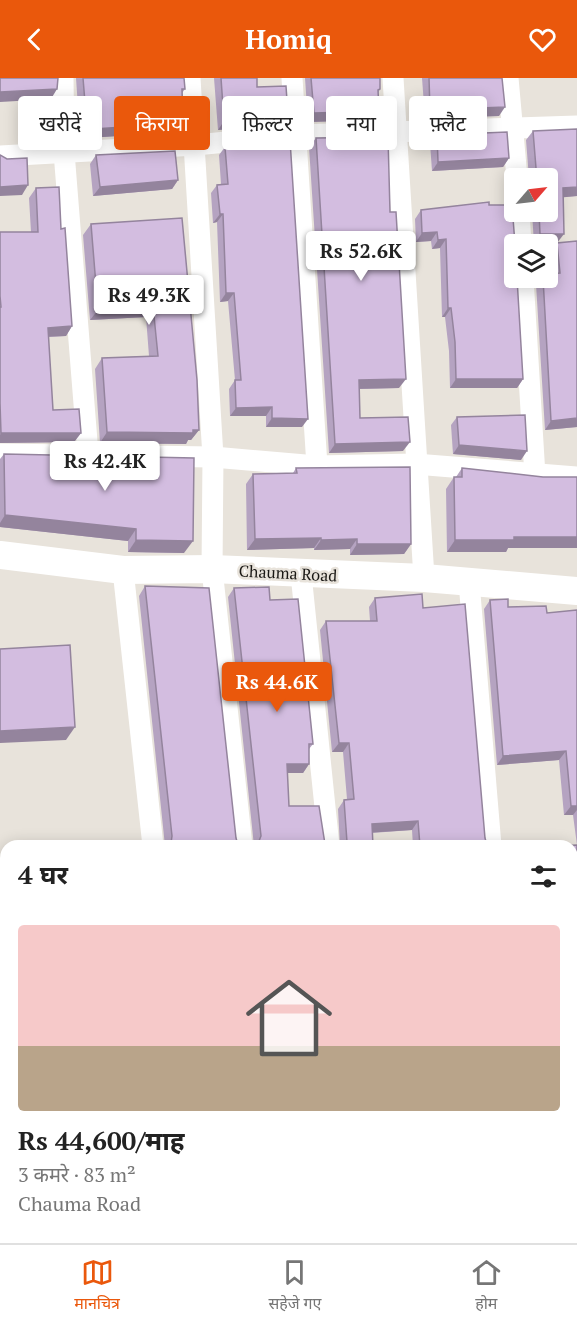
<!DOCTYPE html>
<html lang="hi">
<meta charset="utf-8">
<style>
body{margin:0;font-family:"PT Serif","Noto Sans Devanagari",serif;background:#f2f2f2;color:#222;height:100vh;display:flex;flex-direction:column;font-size:22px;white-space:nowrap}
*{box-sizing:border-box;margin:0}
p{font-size:20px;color:#767676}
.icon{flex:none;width:33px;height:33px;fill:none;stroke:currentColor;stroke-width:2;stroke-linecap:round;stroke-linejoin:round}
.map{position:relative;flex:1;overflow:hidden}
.side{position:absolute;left:0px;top:762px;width:578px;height:404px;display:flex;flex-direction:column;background:#fff;border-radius:18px 18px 0 0;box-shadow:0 3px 15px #0003}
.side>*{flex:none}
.top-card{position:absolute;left:18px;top:18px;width:542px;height:54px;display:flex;gap:12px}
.needle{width:39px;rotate:62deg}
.buttons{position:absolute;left:504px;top:90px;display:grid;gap:12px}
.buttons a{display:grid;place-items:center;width:54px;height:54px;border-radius:6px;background:#fff;box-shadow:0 3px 15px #0003;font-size:30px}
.price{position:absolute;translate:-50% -51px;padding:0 14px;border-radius:6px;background:#fff;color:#222;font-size:20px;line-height:39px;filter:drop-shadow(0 2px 3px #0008)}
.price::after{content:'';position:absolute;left:50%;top:36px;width:18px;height:14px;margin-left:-9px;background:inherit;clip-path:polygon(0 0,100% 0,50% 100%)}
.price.selected{background:#ea580c;color:#fff}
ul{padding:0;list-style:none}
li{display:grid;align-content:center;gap:12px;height:318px;padding:0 18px}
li+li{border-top:2px solid #e0e0e0}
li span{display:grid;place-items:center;height:186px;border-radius:6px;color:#555}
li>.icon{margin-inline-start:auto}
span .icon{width:108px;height:108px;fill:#fffc;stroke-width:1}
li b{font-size:26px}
h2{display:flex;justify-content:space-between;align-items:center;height:72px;padding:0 18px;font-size:26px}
.chip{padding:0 21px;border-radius:6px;background:#fff;box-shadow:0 3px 15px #0003;font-size:21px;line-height:54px}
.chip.selected{background:#ea580c;color:#fff}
header{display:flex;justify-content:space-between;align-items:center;height:78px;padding:0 18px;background:#ea580c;color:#fff;font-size:27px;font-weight:700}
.dock{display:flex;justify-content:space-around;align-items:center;height:84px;border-top:2px solid #e0e0e0;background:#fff;font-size:16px;color:#767676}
.dock a{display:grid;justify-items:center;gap:3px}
.dock .selected{color:#ea580c}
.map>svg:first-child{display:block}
.water{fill:url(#water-rules);stroke:#769a9b;stroke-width:1.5}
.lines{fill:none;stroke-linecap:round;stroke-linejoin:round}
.street{stroke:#fff;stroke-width:21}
.secondary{stroke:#fff;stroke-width:28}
.wall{fill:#b5a3c1}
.shaded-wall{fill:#94849d}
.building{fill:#d3bde0;stroke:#94849d;stroke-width:1.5}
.labels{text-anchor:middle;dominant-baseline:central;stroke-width:5;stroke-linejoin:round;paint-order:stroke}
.street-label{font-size:16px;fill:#1a1815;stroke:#e8e3db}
</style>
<header><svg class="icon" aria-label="back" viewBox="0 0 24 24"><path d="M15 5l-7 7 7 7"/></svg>Homiq<svg class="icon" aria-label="heart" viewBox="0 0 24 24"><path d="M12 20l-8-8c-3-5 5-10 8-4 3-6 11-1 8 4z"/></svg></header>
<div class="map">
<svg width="577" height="1165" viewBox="0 0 577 1165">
<defs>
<pattern id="water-rules" width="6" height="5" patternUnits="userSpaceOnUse" patternTransform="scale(1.5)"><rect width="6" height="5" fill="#9dd1d5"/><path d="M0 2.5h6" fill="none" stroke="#87b3b6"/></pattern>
</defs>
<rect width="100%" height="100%" fill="#e8e3db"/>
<polygon class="water" points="6,855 6,1160 91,1160 92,1165 0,1165 0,857"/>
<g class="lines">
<g class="street">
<polyline points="63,0 64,74 88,376"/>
<polyline points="190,0 213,379 212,491 242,768"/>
<polyline points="292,0 317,388"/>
<polyline points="393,0 424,500"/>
<polyline points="508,0 517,100"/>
<polyline points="0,78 196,67 296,57 577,48"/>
<polyline points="519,134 521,166"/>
<polyline points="523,200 535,398"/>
<polyline points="0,376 213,379 317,388 415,386 577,399"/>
<polyline points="123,492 153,768"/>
<polyline points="301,496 329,768"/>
<polyline points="469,504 491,768"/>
<polyline points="572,965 577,965"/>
<polyline points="89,1160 89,1165"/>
<polyline points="195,1160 196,1165"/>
<polyline points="283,1160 284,1165"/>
<polyline points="370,1160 371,1165"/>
<polyline points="532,1160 532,1165"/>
</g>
<polyline class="secondary" points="0,477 123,492 212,491 424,500 577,513"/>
</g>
<g class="wall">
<polygon points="76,0 184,0 185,11 182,15 177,54 88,60 88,58 80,58"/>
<polygon points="214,0 257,0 257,9 288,37 282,46 218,52"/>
<polygon points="305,0 380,0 380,11 378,15 379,33 373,42 308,44"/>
<polygon points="422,0 502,0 499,38 425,40"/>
<polygon points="533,53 577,118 563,119 558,165 577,349 545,352 536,206 540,200 548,200 552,196 550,174 557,165 534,166 532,134 548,134 548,100 529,100 526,62"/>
<polygon points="437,57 509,80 503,89 432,93 430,65"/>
<polygon points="316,60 390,134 399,310 359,311 360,340 403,373 329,375 309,69"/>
<polygon points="225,69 302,349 266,349 266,338 230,338 229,311 235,302 228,223 220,224 217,144 213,145 211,115 217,107 221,106 219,77"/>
<polygon points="96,77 178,102 172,111 93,118 90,86"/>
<polygon points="36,110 61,151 72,248 66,258 48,259 53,332 81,355 74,364 0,365 0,154 31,154 29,120"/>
<polygon points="489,124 523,301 517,310 450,310 449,273 445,239 442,239 440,170 432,171 431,163 416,164 415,141 421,132"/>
<polygon points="182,140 199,352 191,362 188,362 186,366 100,365 95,291 102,280 149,278 146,239 90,242 83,157 91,146"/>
<polygon points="457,339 521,382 453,376 451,347"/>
<polygon points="4,376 184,475 128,474 128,463 0,449 0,381"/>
<polygon points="296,390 411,466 404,476 350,477 350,471 314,472 314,470 247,472 246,406 253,396 293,395"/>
<polygon points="462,390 543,399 506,474 447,474 446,411 454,399 456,399"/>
<polygon points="145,508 236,760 238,767 241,768 165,768 139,518"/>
<polygon points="234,510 270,522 313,666 309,671 309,686 303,695 287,695 289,728 325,766 329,768 254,768 228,519"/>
<polygon points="375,520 423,530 485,760 487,767 490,768 413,768 412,752 372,755 340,768 338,731 344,722 347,721 343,674 332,674 320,552 326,543 370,543 369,529"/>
<polygon points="490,522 508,529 547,535 577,532 577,952 572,953 577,767 573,737 564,737 559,682 497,687 484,531"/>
<polygon points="572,967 577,1165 544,1165 545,1160 572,1160"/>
<polygon points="103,1160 191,1160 192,1164 194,1165 104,1165"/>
<polygon points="208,1160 278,1160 284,1165 208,1165"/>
<polygon points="295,1160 365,1160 371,1165 296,1165 297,1163"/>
<polygon points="463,1160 527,1160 530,1165 464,1165"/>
</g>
<g class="shaded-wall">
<polygon points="57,11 51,21 0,24 0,14"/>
<polygon points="505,29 499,38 425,40 430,32"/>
<polygon points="379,33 373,42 308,44 314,35"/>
<polygon points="288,37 282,46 218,52 224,43"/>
<polygon points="183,45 177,54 88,60 94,51"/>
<polygon points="94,48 88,58 80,58 87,49"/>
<polygon points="509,80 503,89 432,93 438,84"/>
<polygon points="178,102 172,111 93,118 100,109"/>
<polygon points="28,107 22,117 0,118 0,109"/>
<polygon points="577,109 577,118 556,120 563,110"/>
<polygon points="220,136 223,136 217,144 213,145"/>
<polygon points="437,154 431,163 416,164 422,155"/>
<polygon points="540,156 564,156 557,165 534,166"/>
<polygon points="446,161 440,170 432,171 438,162"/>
<polygon points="226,215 234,215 228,223 220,224"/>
<polygon points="153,228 146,239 90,242 98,232"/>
<polygon points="448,230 451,230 445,239 442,239"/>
<polygon points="72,248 66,258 41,259 48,250"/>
<polygon points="406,301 399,310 353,311 359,302"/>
<polygon points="456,301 523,301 517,310 450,310"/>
<polygon points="272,329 266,338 230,338 236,330"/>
<polygon points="272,340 308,341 302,349 266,349"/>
<polygon points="577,340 577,349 545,352 551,343"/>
<polygon points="199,352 191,362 188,362 186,366 100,365 107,354"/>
<polygon points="1,355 81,355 74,364 0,365 0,357"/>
<polygon points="410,364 403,373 329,375 335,366"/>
<polygon points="459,367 527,373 521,382 453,376"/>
<polygon points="5,437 136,451 128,463 0,449 0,445"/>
<polygon points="514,459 577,459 577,470 508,470 506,474 447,474 455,462"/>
<polygon points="321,460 314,470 247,472 255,461"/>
<polygon points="357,461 350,471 314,472 321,462"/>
<polygon points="136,462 193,463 184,475 128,474"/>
<polygon points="357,466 411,466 404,476 350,477"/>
<polygon points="75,649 66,662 0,665 0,653"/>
<polygon points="339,665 349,665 343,674 332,674"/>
<polygon points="566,673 559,682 497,687 503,678"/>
<polygon points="287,686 309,686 303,695 280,695"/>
<polygon points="571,728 577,728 577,732 573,737 564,737"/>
<polygon points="418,743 412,752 365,755 372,746"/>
<polygon points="577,944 577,952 572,953 572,946"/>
</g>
<g class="building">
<polygon points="0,0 58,0 57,11 0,14"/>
<polygon points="83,0 184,0 185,11 182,11 183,45 94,51 94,48 87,49"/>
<polygon points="221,0 257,0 257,9 286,8 288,37 224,43"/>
<polygon points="311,0 380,0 380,11 378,12 379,33 314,35"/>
<polygon points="429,0 502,0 505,29 430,32"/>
<polygon points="577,51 577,109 563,110 564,156 540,156 539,134 548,134 548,100 530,100 536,90 533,53"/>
<polygon points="507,54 509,80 438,84 437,57"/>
<polygon points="388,59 390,134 396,134 406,301 359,302 360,340 408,339 410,364 335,366 316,60"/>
<polygon points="290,62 308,341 272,340 272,329 236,330 235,302 241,302 234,215 226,215 223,136 220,136 217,107 228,106 225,69"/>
<polygon points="175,73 178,102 100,109 96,77"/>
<polygon points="0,77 7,81 27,80 28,107 0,109"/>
<polygon points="59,109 61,151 65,150 72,248 48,250 53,332 79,331 81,355 1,355 0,325 0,229 1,229 0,218 0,154 38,154 36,110"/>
<polygon points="489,124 489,127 512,127 515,166 514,200 517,200 523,301 456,301 455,264 451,230 448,230 446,161 438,162 437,154 422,155 421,132"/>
<polygon points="182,140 197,302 199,352 193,352 193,355 107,354 102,280 158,278 153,228 98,232 91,146"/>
<polygon points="577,163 577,340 551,343 543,200 548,200 548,196 560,195 557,165"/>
<polygon points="525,337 527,373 459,367 457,339"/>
<polygon points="4,376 194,380 193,463 136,462 136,451 5,437"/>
<polygon points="410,389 411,466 357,466 357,461 321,462 321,460 255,461 253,396 297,395 296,390"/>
<polygon points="462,390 543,399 577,399 577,459 514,459 514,462 455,462 454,399 462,399"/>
<polygon points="145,508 209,510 236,760 238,767 241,768 166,768 171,765 172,758"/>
<polygon points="269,509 270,522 298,521 313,666 309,666 309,686 287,686 289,728 319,728 325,766 329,768 257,768 261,758 234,510"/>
<polygon points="422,516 423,530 465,526 485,760 487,767 490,768 420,768 418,743 372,746 373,768 341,768 347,764 344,722 354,721 349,665 339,665 326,543 377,543 375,520"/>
<polygon points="508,521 508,529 546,528 547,535 577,532 577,728 571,728 566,673 503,678 490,522"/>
<polygon points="70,567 75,649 0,653 0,571"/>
<polygon points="577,767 577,944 572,946 572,768 559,768"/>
<polygon points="572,966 577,968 577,1165 549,1165 549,1160 572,1160"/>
<polygon points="110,1160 191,1160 192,1164 194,1165 111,1165"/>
<polygon points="214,1160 278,1160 284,1165 211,1165"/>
<polygon points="301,1160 365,1160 371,1165 299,1165"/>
<polygon points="471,1160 527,1160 530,1165 472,1165"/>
</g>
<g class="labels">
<g class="street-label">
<text transform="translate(288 495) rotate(3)">Chauma Road</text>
</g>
</g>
</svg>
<div class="buttons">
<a><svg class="needle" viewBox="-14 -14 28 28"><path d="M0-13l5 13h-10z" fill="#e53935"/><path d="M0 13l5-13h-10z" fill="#767676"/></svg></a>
<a><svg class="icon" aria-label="layers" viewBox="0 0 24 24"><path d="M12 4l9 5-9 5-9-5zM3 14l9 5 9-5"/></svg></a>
</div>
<b class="price" style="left:361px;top:204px">Rs 52.6K</b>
<b class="price" style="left:149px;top:248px">Rs 49.3K</b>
<b class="price" style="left:105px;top:414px">Rs 42.4K</b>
<b class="price selected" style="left:277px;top:635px">Rs 44.6K</b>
<div class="top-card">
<a class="chip">खरीदें</a>
<a class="chip selected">किराया</a>
<a class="chip">फ़िल्टर</a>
<a class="chip">नया</a>
<a class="chip">फ़्लैट</a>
</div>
<section class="side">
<h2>4 घर<svg class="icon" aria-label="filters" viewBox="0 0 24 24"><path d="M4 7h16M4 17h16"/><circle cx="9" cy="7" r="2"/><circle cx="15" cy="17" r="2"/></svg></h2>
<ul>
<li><span style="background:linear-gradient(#f6c9c9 65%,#b9a48a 0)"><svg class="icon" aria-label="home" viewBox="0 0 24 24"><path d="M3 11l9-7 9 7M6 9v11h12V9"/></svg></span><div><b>Rs 44,600/माह</b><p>3 कमरे · 83 m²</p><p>Chauma Road</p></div></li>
</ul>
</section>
</div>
<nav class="dock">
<a class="selected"><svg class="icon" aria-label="map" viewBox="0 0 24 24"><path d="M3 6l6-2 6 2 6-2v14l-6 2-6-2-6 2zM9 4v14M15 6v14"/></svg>मानचित्र</a>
<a><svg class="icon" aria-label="saved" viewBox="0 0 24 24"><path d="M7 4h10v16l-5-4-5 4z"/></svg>सहेजे गए</a>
<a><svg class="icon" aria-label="home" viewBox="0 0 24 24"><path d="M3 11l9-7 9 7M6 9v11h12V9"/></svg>होम</a>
</nav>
